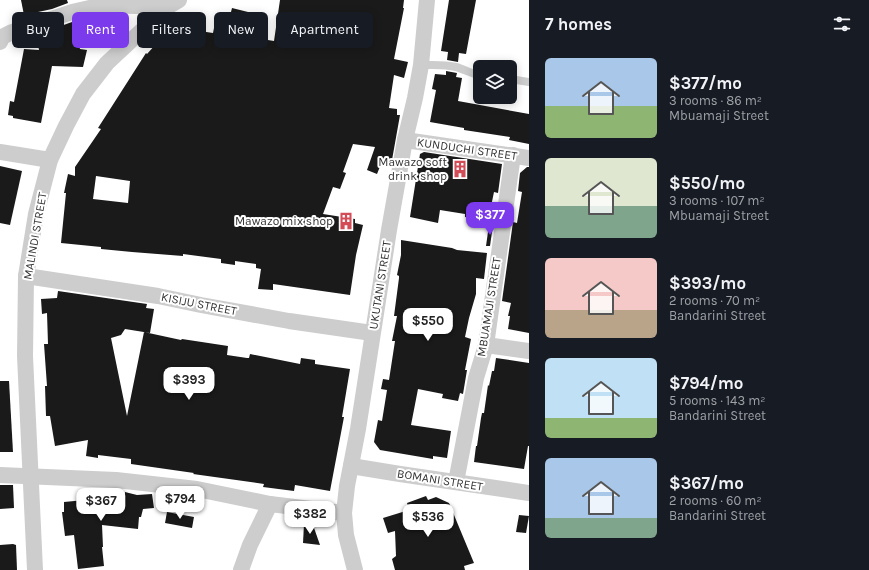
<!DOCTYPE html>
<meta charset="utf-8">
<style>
body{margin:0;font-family:Karla,sans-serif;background:#242831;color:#f1f3f6;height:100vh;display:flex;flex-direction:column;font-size:15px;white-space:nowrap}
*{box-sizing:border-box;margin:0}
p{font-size:13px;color:#9ea1a6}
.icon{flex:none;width:22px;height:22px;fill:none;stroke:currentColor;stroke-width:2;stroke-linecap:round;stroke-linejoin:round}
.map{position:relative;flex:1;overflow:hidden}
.side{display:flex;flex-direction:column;background:#171b24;width:340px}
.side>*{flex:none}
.top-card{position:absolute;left:12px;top:12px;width:380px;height:36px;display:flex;gap:8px}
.fabs{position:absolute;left:473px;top:60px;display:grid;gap:8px}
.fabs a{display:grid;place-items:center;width:44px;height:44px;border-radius:6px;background:#171b24;box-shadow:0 2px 10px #0003;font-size:20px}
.price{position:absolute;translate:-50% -34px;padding:0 9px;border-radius:8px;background:#fff;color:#222;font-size:13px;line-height:26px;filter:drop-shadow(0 1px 2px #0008)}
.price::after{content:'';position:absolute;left:50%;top:24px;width:12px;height:9px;margin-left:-6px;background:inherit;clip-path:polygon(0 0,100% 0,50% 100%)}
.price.active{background:#7c3aed;color:#fff}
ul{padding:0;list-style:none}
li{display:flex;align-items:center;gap:12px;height:100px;padding:0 16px}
li span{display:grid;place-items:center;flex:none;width:112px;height:80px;border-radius:6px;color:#555}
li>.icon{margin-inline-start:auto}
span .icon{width:48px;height:48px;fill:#fffc;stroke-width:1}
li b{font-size:17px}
h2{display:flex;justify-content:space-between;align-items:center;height:48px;padding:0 16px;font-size:17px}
.pill{padding:0 14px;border-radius:6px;background:#171b24;box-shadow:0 2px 10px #0003;font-size:14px;line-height:36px}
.pill.active{background:#7c3aed;color:#fff}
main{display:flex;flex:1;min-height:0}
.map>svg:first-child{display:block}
.building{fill:#1a1a1a;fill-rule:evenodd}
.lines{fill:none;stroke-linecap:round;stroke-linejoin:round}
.lane{stroke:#cdcdcd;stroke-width:8}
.street{stroke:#cdcdcd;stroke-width:16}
.labels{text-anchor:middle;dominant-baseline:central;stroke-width:4;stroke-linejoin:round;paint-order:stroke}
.street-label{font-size:12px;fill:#333;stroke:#fff}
.poi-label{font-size:12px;fill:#333;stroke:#fff;text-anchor:end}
</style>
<main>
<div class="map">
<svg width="529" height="570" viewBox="0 0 529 570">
<rect width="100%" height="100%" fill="#fff"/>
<g class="building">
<polygon points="21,0 67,0 68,3 52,9 24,15"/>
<path d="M280,0H404L403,8H404L394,59L408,62L404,78L394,75L389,108L397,109V115H400L392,160L383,159L377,174L367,170L375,147L353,144L343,172L346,173L340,189L333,187L323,214L355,219V223L363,225L356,255L350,295L273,284V290L258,289L261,269L256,268V264L235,261V265L221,263V259L183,254V256L132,252L101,249V247L61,243L66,193H64L68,174L75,176V167L101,129L98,128L146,53L147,54L165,34L172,40L174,30L192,32L193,30L213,33L215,23L228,24L232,8L256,14L250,37L274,41ZM96,176L130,181L128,203L93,199Z"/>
<polygon points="449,0 476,0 466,54 459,53 458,62 447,60 448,52 441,51"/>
<polygon points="72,22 80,49 87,50 83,67 52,66 41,123 13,118 13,116 8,115 10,101 14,102 24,49 39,50 36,34 59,29 58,27"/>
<polygon points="446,71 457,73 456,77 462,78 458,101 529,114 529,144 509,140 510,137 464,130 464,128 430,122 436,90 432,89 435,74 446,75"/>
<polygon points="424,152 502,164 498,193 494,192 488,221 465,217 465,214 440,210 438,223 410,217 420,154"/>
<polygon points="0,166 22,171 10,225 0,223"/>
<polygon points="527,167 529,167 529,333 508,329 510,316 508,316 511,303 502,301 513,222 517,223 522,192 518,191 520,173"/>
<polygon points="489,225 493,225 490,246 486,246"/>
<polygon points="401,240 452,248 457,250 487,253 484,279 476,278 476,294 469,318 465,337 471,339 465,370 467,370 463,394 460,393 458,401 442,398 443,394 418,389 411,425 451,431 447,458 433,456 433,459 380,450 374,442 378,420 382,421 387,390 381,389 383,379 389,380 395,341 392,341 397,316 394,316 399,278 399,276 397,275 401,255"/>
<polygon points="58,291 147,304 146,308 154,309 150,333 125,329 121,335 111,338 127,416 144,332 181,340 182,339 228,346 227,355 247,358 249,358 250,354 300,364 301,358 315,360 315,364 350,369 342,417 344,417 330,491 295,485 294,491 263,487 264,484 193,474 194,473 131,464 131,459 98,455 98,458 86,456 88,440 55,446 50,416 46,416 45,386 47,386 44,344 48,344 47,313 42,314 41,299 57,298"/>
<polygon points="496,358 529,363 529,446 528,446 524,469 474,462 476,446 477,446 481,418 482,413 484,413 488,385 489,386 492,371 494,371"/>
<polygon points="0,381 9,381 13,452 0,452"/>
<polygon points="0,485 13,485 14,508 0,509"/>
<polygon points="110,489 125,494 125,492 137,495 152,494 154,508 143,509 141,517 139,517 138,529 102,525 103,547 102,547 104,566 78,569 74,535 65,536 62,512 64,512 64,502 106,498"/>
<polygon points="426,496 428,500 436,497 449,503 474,563 464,566 465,570 395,570 392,559 396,556 395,531 388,533 383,518 409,510 407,503"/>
<polygon points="167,512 194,517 192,528 165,523"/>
<polygon points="519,515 529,516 526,533 516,532"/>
<polygon points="304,524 313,525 320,545 303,543"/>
<polygon points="13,544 16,545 17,570 0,570 0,545"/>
</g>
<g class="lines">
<g class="lane">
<path d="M421,65C433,65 444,64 456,67C464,69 471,74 480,75"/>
<polyline points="510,79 529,82"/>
</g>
<g class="street">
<polyline points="0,42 2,37 12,32 72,12 103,5 167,7"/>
<polyline points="405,140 529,158"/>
<polyline points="0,152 50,160"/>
<polyline points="26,276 158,296 201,305 289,321 372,333"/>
<polyline points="486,345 529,351"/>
<polyline points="351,466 400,474 529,493"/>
<polyline points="0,475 116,480 197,489 270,504 344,513"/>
<polyline points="456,482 476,378 486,345 513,155"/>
<polyline points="35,570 25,356 26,276 36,214 50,160 66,126 83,94 107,63 167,7 179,0"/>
<polyline points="241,570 250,545 270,504"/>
<polyline points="355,570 346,535 344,513 347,486 358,429 389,230 405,140 415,98 421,65 427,0"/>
</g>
</g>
<defs>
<g id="building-bare" transform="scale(1.38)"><path d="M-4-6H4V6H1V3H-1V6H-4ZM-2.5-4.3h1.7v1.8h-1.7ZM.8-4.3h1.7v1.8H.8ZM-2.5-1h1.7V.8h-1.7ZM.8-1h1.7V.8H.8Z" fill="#d24d58" stroke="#fff" stroke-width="2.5" paint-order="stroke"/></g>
</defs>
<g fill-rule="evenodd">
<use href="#building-bare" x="460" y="169"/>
<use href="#building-bare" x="346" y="221"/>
</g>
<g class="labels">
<g class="street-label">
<text transform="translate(467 149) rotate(8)">KUNDUCHI STREET</text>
<text transform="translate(35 236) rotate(-80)">MALINDI STREET</text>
<text transform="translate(380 285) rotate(-81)">UKUTANI STREET</text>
<text transform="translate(199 304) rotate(11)">KISIJU STREET</text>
<text transform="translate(489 307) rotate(-81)">MBUAMAJI STREET</text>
<text transform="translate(440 480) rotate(9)">BOMANI STREET</text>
</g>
<g class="poi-label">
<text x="447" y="162">Mawazo soft<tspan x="447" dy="14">drink shop</tspan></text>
<text x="333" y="221">Mawazo mix shop</text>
</g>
</g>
</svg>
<div class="fabs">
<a><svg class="icon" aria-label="layers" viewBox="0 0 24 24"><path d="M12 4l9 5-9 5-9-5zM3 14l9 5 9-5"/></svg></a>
</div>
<b class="price active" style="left:490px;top:236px">$377</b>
<b class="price" style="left:428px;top:342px">$550</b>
<b class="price" style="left:189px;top:401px">$393</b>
<b class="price" style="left:180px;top:520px">$794</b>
<b class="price" style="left:101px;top:522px">$367</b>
<b class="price" style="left:310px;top:535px">$382</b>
<b class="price" style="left:428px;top:538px">$536</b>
<div class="top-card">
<a class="pill">Buy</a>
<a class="pill active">Rent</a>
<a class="pill">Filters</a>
<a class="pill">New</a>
<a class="pill">Apartment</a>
</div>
</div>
<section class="side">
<h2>7 homes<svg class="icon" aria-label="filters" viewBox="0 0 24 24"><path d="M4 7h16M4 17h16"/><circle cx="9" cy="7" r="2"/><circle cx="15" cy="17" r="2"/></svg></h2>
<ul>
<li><span style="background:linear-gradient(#a9c7e8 60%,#8fb573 0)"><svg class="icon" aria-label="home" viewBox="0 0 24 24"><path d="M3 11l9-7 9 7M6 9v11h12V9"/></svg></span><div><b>$377/mo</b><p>3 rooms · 86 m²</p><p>Mbuamaji Street</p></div></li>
<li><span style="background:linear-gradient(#dfe7d0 60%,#7fa58c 0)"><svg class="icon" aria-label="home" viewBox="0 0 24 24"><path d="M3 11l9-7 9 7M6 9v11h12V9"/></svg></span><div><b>$550/mo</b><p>3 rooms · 107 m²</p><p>Mbuamaji Street</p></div></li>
<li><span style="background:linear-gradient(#f6c9c9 65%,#b9a48a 0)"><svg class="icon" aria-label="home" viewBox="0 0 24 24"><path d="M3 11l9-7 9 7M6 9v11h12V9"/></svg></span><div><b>$393/mo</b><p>2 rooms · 70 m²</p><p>Bandarini Street</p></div></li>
<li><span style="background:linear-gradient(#bfe0f5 75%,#8fb573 0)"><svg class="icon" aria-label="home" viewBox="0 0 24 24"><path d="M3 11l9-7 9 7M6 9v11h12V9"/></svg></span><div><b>$794/mo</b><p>5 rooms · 143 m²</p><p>Bandarini Street</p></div></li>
<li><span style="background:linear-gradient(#a9c7e8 75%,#7fa58c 0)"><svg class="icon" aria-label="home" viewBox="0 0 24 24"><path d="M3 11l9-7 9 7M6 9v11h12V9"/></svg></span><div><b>$367/mo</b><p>2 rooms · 60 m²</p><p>Bandarini Street</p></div></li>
</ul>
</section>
</main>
